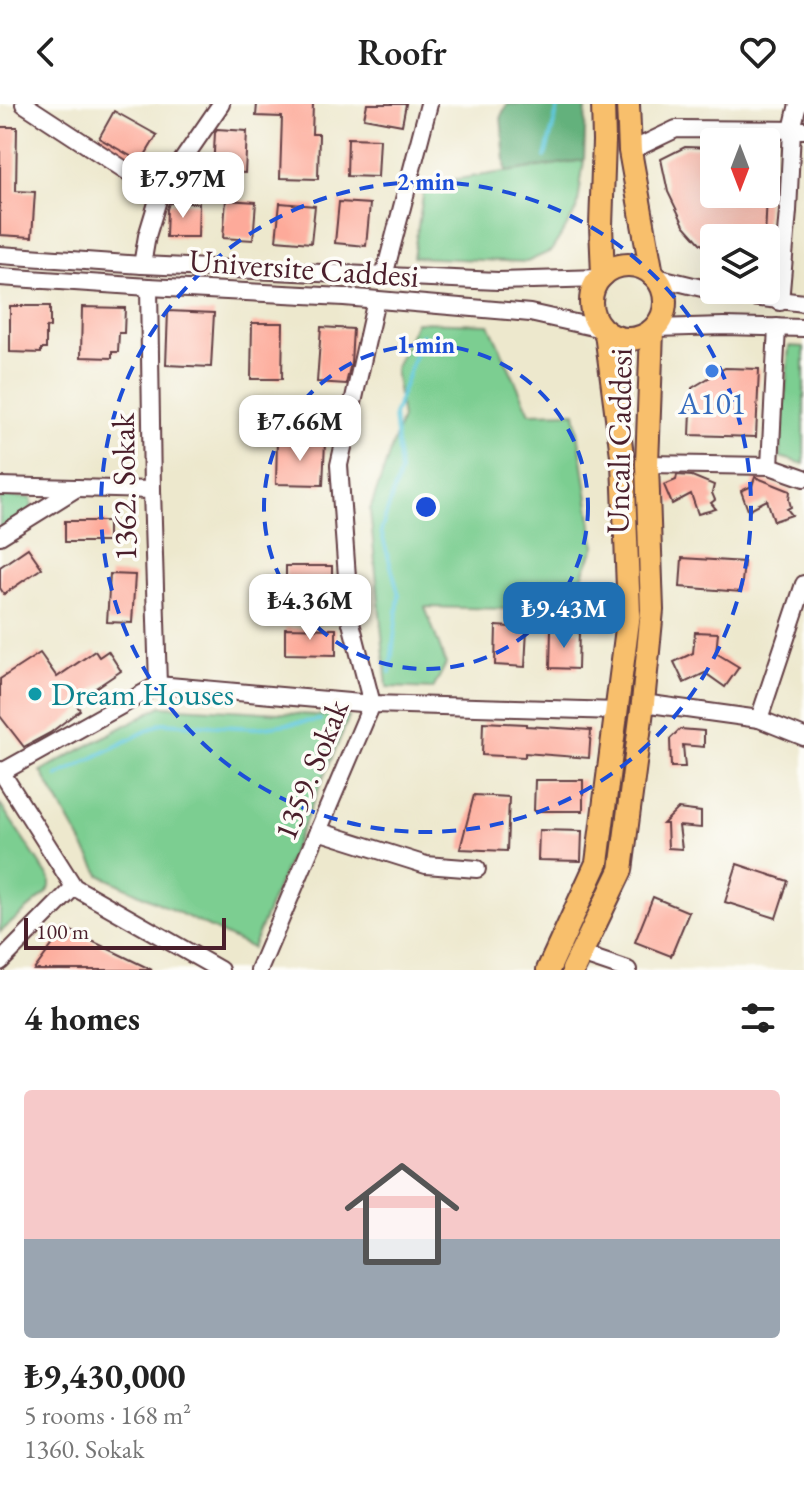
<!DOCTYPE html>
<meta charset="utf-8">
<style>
body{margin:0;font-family:"EB Garamond",serif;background:#f2f2f2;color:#222;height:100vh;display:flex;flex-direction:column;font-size:30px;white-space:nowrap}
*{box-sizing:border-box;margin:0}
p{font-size:26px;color:#767676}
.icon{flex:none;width:44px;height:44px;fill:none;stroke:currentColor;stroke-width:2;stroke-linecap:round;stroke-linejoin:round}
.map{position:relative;height:866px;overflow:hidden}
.sheet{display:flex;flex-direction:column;background:#fff;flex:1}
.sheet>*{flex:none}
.needle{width:52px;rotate:180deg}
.tools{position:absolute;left:700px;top:24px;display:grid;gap:16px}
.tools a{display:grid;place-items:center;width:80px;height:80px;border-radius:8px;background:#fff;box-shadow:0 8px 32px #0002;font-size:40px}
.scale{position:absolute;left:24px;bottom:20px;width:202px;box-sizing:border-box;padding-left:8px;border:4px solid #4a1f2b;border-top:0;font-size:22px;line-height:28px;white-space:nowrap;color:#4a1f2b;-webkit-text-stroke:6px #fdfcf7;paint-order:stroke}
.price{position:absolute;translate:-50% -68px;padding:0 18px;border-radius:16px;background:#fff;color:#222;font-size:26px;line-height:52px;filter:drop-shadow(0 2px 4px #0008)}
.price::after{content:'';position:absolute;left:50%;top:48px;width:24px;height:18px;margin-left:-12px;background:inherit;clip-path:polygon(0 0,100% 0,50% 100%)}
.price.selected{background:#1f6fb2;color:#fff}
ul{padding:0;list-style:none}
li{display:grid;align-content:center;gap:16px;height:424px;padding:0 24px}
li span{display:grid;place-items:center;height:248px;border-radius:8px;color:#555}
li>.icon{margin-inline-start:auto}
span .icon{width:144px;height:144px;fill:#fffc;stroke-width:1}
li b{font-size:34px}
h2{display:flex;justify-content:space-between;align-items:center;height:96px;padding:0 24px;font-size:34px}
header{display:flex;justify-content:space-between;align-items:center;height:104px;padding:0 24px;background:#fff;font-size:36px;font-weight:600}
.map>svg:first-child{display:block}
.green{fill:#7bce91;stroke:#62765e;stroke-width:2}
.forest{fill:#64b17b;stroke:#576853;stroke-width:2}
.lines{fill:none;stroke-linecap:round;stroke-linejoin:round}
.stream{stroke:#60c8dc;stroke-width:4}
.building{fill:#fdaa9a}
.minor-casing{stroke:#623d43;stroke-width:20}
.major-casing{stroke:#623d43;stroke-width:26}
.minor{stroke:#fff;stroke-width:16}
.major{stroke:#f8bf6c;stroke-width:22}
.ring{fill:none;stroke:#1d4ed8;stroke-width:4;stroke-dasharray:14 10}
.shop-dot{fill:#3f7fe0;stroke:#fdfcf7;stroke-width:3}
.culture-dot{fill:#0f9aa8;stroke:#fdfcf7;stroke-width:3}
.labels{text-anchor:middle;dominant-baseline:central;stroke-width:7;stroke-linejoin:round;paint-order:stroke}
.street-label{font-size:32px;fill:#4a1f2b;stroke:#fdfcf7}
.shop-label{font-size:32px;fill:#366cbe;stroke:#fdfcf7}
.culture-label{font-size:32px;fill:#0d838f;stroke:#fdfcf7;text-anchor:start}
.centre{fill:#1d4ed8;stroke:#fdfcf7;stroke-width:4}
.ring-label{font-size:24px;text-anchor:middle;font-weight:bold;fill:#1d4ed8;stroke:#fdfcf7;stroke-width:7;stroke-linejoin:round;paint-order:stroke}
</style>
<header><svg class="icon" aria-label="back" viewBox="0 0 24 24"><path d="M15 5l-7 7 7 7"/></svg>Roofr<svg class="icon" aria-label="heart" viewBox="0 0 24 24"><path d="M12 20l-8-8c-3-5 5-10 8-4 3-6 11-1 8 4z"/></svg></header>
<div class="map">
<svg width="804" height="866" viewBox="0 0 804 866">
<rect width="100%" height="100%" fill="#fdfcf7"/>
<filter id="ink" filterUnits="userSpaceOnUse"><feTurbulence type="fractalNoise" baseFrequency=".0125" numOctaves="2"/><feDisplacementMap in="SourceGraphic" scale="16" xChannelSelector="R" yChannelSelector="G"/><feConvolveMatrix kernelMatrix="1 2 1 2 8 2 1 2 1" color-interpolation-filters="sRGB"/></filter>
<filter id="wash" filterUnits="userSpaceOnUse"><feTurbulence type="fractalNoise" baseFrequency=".006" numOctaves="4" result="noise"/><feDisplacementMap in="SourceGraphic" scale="32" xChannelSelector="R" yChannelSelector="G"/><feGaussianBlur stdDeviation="1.8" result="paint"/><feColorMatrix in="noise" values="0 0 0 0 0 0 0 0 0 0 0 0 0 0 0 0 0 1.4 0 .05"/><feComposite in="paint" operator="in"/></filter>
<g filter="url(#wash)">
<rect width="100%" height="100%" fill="#ede8cd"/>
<g class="green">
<polygon points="584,56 577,106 551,147 527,158 413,153 425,80"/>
<polygon points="416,218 489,220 530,309 575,308 595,442 575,489 525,479 507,505 425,503 446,560 433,585 387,583 370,406 402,314 395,265"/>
<polygon points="789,242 804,243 804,360 780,353"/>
<polygon points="0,392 31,394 32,400 31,406 0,424"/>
<polygon points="161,602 349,613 252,844 100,771 41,667"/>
<polygon points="0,700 50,775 50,783 47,789 0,828"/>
</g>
<polygon class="forest" points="507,0 586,0 584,56 506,68 501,12"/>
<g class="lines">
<g class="stream">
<polyline points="545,53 559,0"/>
<polyline points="390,568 399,491 381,427 400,368 394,311 422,231"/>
<polyline points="57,672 162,619 256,624 320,616"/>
</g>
</g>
<g id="blocks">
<g class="building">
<polygon points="257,0 313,0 312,30 319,30 318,75 280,74 282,13 256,12"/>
<polygon points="367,0 406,0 402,21 364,14"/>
<polygon points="114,7 157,31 141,58 99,34"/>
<polygon points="0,23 17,23 16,87 35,88 32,133 0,131"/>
<polygon points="217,25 247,27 245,69 213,67 215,28"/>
<polygon points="348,34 380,35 378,73 347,72"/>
<polygon points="685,43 714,44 714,90 767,90 765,134 714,134 714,150 700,139 684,121 668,88 661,55"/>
<polygon points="226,96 256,98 253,136 223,134"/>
<polygon points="339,98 370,100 366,142 335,139"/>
<polygon points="169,99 199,99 198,133 166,133 167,105"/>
<polygon points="280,99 315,102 311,139 276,136"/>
<polygon points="10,202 50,202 50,223 46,224 46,245 41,245 41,249 10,248"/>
<polygon points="82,203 125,204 124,229 119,229 118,248 112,248 112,254 81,253"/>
<polygon points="168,207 214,209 211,263 166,261"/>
<polygon points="252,219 283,219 282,275 251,275"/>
<polygon points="321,223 353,225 351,259 346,280 317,278"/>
<polygon points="725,264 759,265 756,333 690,331 692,284"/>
<polygon points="277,336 325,338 323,381 276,380"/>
<polygon points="677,371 692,372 714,381 712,389 715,396 711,399 716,405 698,410 691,390 672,400 664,381 676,376"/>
<polygon points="755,373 790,387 789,396 791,403 787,405 792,411 774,417 767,396 748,406 741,387 752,382"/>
<rect x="65" y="417" width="43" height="21"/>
<polygon points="28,444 42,464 4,490 0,484 0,463"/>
<polygon points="682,454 744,458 741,488 680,483"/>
<rect x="286" y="462" width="46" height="33"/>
<polygon points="110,470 135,471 132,519 107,518"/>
<polygon points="496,522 527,524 525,563 495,561"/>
<polygon points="285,524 336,525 336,551 285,550"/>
<polygon points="551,526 579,527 578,565 550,564"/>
<polygon points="695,528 718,529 716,549 739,563 725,583 705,569 684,579 674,558 693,549"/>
<polygon points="95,547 99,553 108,547 121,567 75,598 80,606 50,629 24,643 0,612 0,575 40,549 57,573"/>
<polygon points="483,618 526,620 526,622 591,626 589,654 525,649 525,653 482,651"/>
<polygon points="680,625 704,627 704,643 683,641 685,663 671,663 670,635"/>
<polygon points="535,676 583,676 583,707 534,707"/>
<polygon points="474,691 509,693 507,747 460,745"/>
<polygon points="678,705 701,708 701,724 679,722 682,745 668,744 667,720 663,720"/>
<polygon points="539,726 582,727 581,757 538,756"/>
<polygon points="737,760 788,777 776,814 725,798"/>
<polygon points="653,793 689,808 671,852 635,838"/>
<polygon points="65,824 152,866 34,866"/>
</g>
</g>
</g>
<g filter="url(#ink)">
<use href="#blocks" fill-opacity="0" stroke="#623d43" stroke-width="2"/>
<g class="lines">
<g class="minor-casing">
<g id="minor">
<polyline points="24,0 160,89"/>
<polyline points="630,47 676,25 804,26"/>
<polyline points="0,151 142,161 498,177 600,174"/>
<polyline points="142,161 147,132 160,89 221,0"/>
<polyline points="384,172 429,0"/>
<polyline points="0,173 149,183 344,193 530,209 602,225"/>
<polyline points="656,173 727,190 804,199"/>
<polyline points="149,183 152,386 158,581"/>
<polyline points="780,198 788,107 792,26 798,0"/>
<polyline points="656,224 724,222 804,224"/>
<polyline points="647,360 770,362 804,374"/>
<polyline points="770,362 777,223"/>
<polyline points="0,382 152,386"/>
<polyline points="0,432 77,384"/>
<polyline points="643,599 759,615 804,633"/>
<polyline points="759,615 804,480"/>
<polyline points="0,666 74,783 220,866"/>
<polyline points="2,668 158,581 372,600 618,607"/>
<polyline points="318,727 426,761 477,765"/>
<polyline points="581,850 628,866"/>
<polyline points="0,858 74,783"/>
<polyline points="259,866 372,600 350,515 339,361 376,196"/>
</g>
</g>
<g class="major-casing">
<g id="major">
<polyline points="603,0 604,37 601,122 603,171"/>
<polyline points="628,0 630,47 652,170"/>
<circle cx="628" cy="198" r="37"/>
<polyline points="548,866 597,759 629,509 623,359 606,229"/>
<polyline points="573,866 621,766 643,599 652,506 647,360 652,227"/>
</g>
</g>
<use href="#minor" class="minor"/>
<use href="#major" class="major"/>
</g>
</g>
<g class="ring">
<circle cx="426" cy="403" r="162"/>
<circle cx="426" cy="403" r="325"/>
</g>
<circle class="shop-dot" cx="712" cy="267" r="8"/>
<circle class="culture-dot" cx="35" cy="590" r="8"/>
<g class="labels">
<g class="street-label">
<text transform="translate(304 164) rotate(4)">Universite Caddesi</text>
<text transform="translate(619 337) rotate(-89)">Uncalı Caddesi</text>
<text transform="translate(124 383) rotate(-91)">1362. Sokak</text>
<text transform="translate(311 666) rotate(-68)">1359. Sokak</text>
</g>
<g class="shop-label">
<text x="712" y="299">A101</text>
</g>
<g class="culture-label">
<text x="51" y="590">Dream Houses</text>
</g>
</g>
<circle cx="426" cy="403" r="12" class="centre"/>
<g class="ring-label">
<text x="426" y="86">2 min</text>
<text x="426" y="249">1 min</text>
</g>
</svg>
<div class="tools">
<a><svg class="needle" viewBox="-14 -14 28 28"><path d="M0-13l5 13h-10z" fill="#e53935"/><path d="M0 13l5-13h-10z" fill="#767676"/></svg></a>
<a><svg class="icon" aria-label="layers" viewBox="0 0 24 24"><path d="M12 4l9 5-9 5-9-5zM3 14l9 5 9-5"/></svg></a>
</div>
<div class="scale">100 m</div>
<b class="price" style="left:183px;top:116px">₺7.97M</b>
<b class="price" style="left:300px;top:359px">₺7.66M</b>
<b class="price" style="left:310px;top:538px">₺4.36M</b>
<b class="price selected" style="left:564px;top:546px">₺9.43M</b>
</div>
<section class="sheet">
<h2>4 homes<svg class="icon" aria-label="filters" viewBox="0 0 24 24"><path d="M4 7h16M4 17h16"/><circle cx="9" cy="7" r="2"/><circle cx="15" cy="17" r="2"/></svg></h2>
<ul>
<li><span style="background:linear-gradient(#f6c9c9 60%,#9aa5b1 0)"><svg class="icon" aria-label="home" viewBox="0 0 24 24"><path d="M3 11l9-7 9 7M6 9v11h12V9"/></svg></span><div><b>₺9,430,000</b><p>5 rooms · 168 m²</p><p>1360. Sokak</p></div></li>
</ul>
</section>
